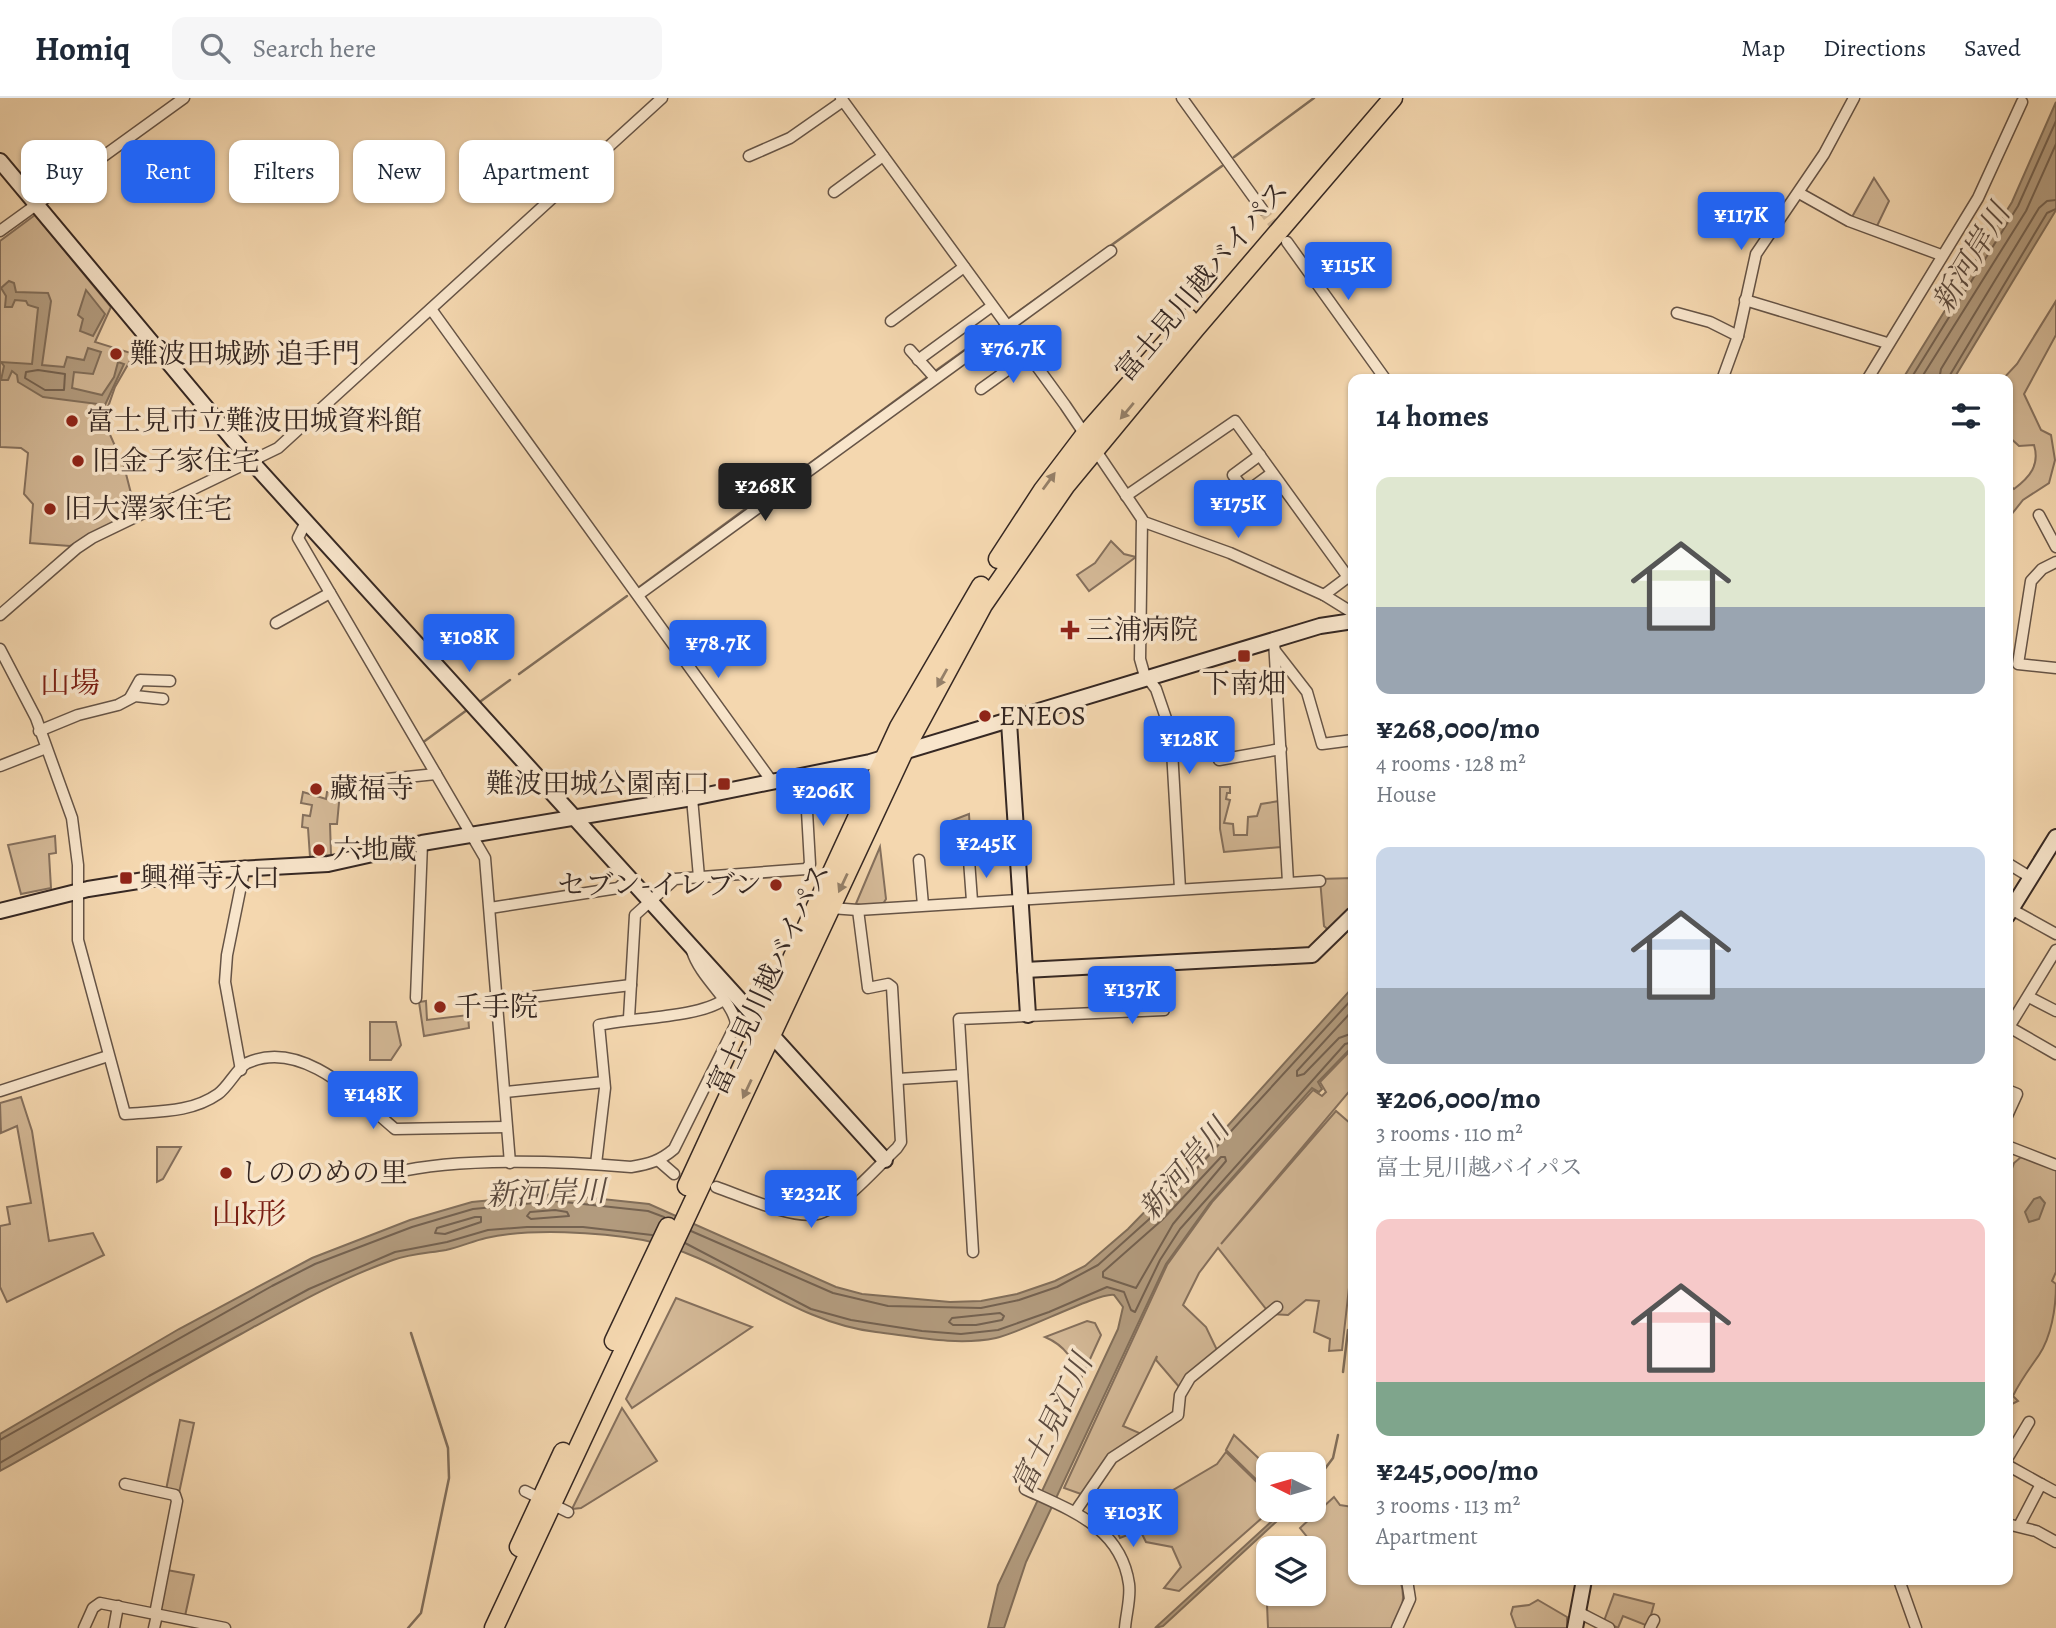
<!DOCTYPE html>
<meta charset="utf-8">
<style>
body{margin:0;font-family:Alegreya,"Noto Serif JP",serif;background:#f6f6f7;color:#1f2937;height:100vh;display:flex;flex-direction:column;font-size:26px;white-space:nowrap}
*{box-sizing:border-box;margin:0}
p{font-size:23px;color:#747a83}
.icon{flex:none;width:38px;height:38px;fill:none;stroke:currentColor;stroke-width:2;stroke-linecap:round;stroke-linejoin:round}
.map{position:relative;flex:1;overflow:hidden}
.drawer{position:absolute;left:1348px;top:276px;width:665px;height:1211px;display:flex;flex-direction:column;background:#fff;border-radius:14px;box-shadow:0 2px 5px #0004}
.drawer>*{flex:none}
.guide{position:absolute;left:21px;top:42px;width:665px;height:63px;display:flex;gap:14px}
.needle{width:46px;rotate:275deg}
.buttons{position:absolute;left:1256px;top:1354px;display:grid;gap:14px}
.buttons a{display:grid;place-items:center;width:70px;height:70px;border-radius:14px;background:#fff;box-shadow:0 2px 5px #0004;font-size:35px}
.price{position:absolute;translate:-50% -60px;padding:0 16px;border-radius:7px;background:#2563eb;color:#fff;font-size:23px;line-height:46px;filter:drop-shadow(0 2px 4px #0008)}
.price::after{content:'';position:absolute;left:50%;top:42px;width:21px;height:16px;margin-left:-10px;background:inherit;clip-path:polygon(0 0,100% 0,50% 100%)}
.price.on{background:#222;color:#fff}
ul{padding:0;list-style:none}
li{display:grid;align-content:center;gap:14px;height:371px;padding:0 28px}
li span{display:grid;place-items:center;height:217px;border-radius:14px;color:#555}
li>.icon{margin-inline-start:auto}
span .icon{width:126px;height:126px;fill:#fffc;stroke-width:1}
li b{font-size:30px}
h2{display:flex;justify-content:space-between;align-items:center;height:84px;padding:0 28px;font-size:30px}
.tag{padding:0 24px;border-radius:14px;background:#fff;box-shadow:0 2px 5px #0004;font-size:24px;line-height:63px}
.tag.on{background:#2563eb;color:#fff}
header{display:flex;align-items:center;gap:42px;box-sizing:border-box;height:98px;padding:0 35px;background:#fff;border-bottom:2px solid #e0e1e3}
header strong{font-size:33px}
nav{display:flex;gap:38px;margin-inline-start:auto;font-size:24px}
.search{width:490px;height:63px;background:#f6f6f7;display:flex;align-items:center;gap:18px;box-sizing:border-box;padding:0 24px;border-radius:14px;color:#747a83;font-size:26px}
.map>svg:first-child{display:block}
.green{fill:#d4b997;stroke:#85705d;stroke-width:2}
.water{fill:#b39c7f;stroke:#816e5a;stroke-width:2}
.lines{fill:none;stroke-linecap:round;stroke-linejoin:round}
.shore{stroke:#746251;stroke-width:2}
.stream{stroke:#816e5a;stroke-width:2.5}
.street-tunnel{stroke:#ceb493;stroke-width:10;stroke-dasharray:10 5;stroke-linecap:butt}
.street-casing{stroke:#665446;stroke-width:13}
.secondary-casing{stroke:#362823;stroke-width:18}
.highway-casing{stroke:#362823;stroke-width:21}
.street{stroke:#f8e5cb;stroke-width:10}
.secondary{stroke:#f8e5cb;stroke-width:14}
.highway{stroke:#f4d7af;stroke-width:18}
.oneway{fill:#958069}
.poi-dot{fill:#8f2418;stroke:#f8e5cb;stroke-width:2.5}
.labels{text-anchor:middle;dominant-baseline:central;stroke-width:7;stroke-linejoin:round;paint-order:stroke}
.street-label{font-size:28px;fill:#362823;stroke:#f8e5cb}
.poi-label{font-size:28px;fill:#362823;stroke:#f8e5cb;text-anchor:start}
.water-label{font-size:30px;font-style:italic;fill:#5c4b3f;stroke:#f8e5cb}
.neighbourhood-label{font-size:30px;fill:#7a1f14;stroke:#f8e5cb}
</style>
<header>
<strong>Homiq</strong>
<div class="search"><svg class="icon" aria-label="search" viewBox="0 0 24 24"><circle cx="10" cy="10" r="6"/><path d="M15 15l6 6"/></svg>Search here</div>
<nav><a>Map</a><a>Directions</a><a>Saved</a></nav>
</header>
<div class="map">
<svg width="2056" height="1530" viewBox="0 0 2056 1530">
<rect width="100%" height="100%" fill="#f4d7af"/>
<filter id="stains"><feTurbulence type="fractalNoise" baseFrequency=".00286" numOctaves="4"/><feColorMatrix values="0 0 0 0 .2 0 0 0 0 .09 0 0 0 0 .02 0 0 0 .5 -.17"/></filter>
<radialGradient id="worn" r=".72"><stop offset=".6" stop-color="#630" stop-opacity="0"/><stop offset="1" stop-color="#630" stop-opacity=".3"/></radialGradient>
<g class="green">
<polygon points="1874,80 1889,103 1877,128 1852,119"/>
<polygon points="35,117 111,209 95,244 134,256 115,289 107,312 107,330 124,368 135,411 133,415 70,448 30,445 33,406 24,396 28,355 21,350 0,349 0,143"/>
<path d="M2056,203V237L2024,296L2041,332L2051,337L2055,362L2049,385L2023,402L2007,422V385L2014,391C2030,379 2040,367 2034,347L2019,348L2007,337V282H2002L2017,266Z"/>
<polygon points="1111,443 1124,456 1136,459 1089,493 1077,477 1095,465"/>
<polygon points="1220,689 1230,689 1230,695 1227,695 1226,701 1230,702 1224,725 1233,726 1234,737 1247,737 1248,719 1257,718 1261,706 1279,703 1281,749 1224,754 1220,731"/>
<polygon points="303,694 326,701 327,694 340,694 337,726 330,726 331,757 310,759 308,730 302,729 303,717 310,718 312,707 301,705"/>
<polygon points="969,716 970,734 976,734 977,745 945,747 943,726"/>
<polygon points="55,738 56,755 49,756 51,790 21,796 8,747"/>
<polygon points="880,749 886,801 883,806 855,808"/>
<polygon points="1353,780 1353,819 1335,838 1324,828 1320,781"/>
<polygon points="426,903 427,922 468,917 469,930 424,938 419,904"/>
<polygon points="370,924 396,924 401,947 391,962 370,962"/>
<polygon points="1353,950 1353,989 1221,1146 1336,1013 1351,1026 1353,1154 1342,1252 1329,1253 1330,1241 1314,1234 1319,1203 1306,1202 1288,1217 1270,1216 1218,1150 1199,1175 1183,1207 1206,1229 1217,1252 1180,1290 1156,1262 1157,1258 1123,1328 1144,1337 1112,1355 1081,1396 1064,1390 1167,1167 1213,1103 1313,992 1322,998 1326,994 1320,984"/>
<polygon points="21,999 32,1033 49,1143 93,1135 104,1157 7,1204 0,1189 0,1128 10,1126 7,1109 31,1105 17,1028 1,1035 0,1005"/>
<polygon points="157,1049 181,1049 163,1081 157,1084"/>
<path d="M2021,1059L2056,1070V1174L2052,1183L2056,1186C2056,1211 2051,1239 2039,1257C2030,1270 2020,1283 2013,1298L2018,1303L2012,1306L2007,1321V1085L2014,1065Z"/>
<polygon points="676,1200 752,1229 632,1310 626,1301"/>
<path d="M1087,1223L1095,1225L1101,1237L1080,1283C1074,1262 1066,1248 1045,1239Z"/>
<polygon points="622,1310 657,1363 581,1410 572,1411"/>
<polygon points="180,1322 194,1325 179,1395 166,1392"/>
<polygon points="1234,1337 1269,1370 1269,1394 1226,1352"/>
<polygon points="1226,1354 1269,1396 1271,1412 1179,1493 1164,1490 1181,1469 1172,1449 1146,1444 1140,1432 1120,1440 1114,1427 1217,1366"/>
<path d="M1334,1399L1340,1407L1353,1409V1482H1400C1406,1499 1403,1515 1392,1530H1268L1267,1506L1279,1496H1314L1316,1450L1300,1430Z"/>
<polygon points="167,1472 194,1477 185,1518 159,1513"/>
<polygon points="1614,1496 1654,1506 1648,1528 1623,1518 1618,1530 1604,1523"/>
<polygon points="1538,1502 1567,1519 1567,1530 1516,1530 1511,1516 1513,1509 1529,1507"/>
</g>
<g class="water">
<polygon points="2056,4 2056,112 2053,117 1953,282 1902,282 2012,104"/>
<polygon points="9,183 14,185 16,194 48,195 51,203 42,267 64,269 67,259 84,262 88,250 101,254 93,276 74,274 72,290 102,297 114,279 118,264 124,266 105,307 43,299 18,284 17,277 12,273 8,282 1,282 4,268 1,264 32,266 38,210 28,207 26,203 15,202 12,209 5,209 6,198 1,190"/>
<polygon points="86,192 105,216 93,238 80,233 83,221 78,217"/>
<path d="M1353,889V948L1318,984L1322,991L1319,994L1312,990L1210,1105L1166,1166L1026,1464L1004,1530H988L998,1487L1118,1231L1123,1209L1114,1197C1099,1194 1023,1234 996,1240C957,1248 916,1239 876,1234C790,1224 727,1159 643,1142C599,1134 530,1130 486,1140C473,1143 460,1149 446,1152C429,1155 410,1156 393,1162C339,1181 290,1209 241,1236C160,1280 81,1328 0,1373V1336L179,1231L312,1160L410,1122L472,1104L555,1096L649,1106L836,1189L862,1196L950,1204L981,1203L1017,1196L1055,1183L1085,1168L1128,1131L1224,1032Z"/>
<polygon points="2040,1099 2045,1105 2039,1121 2029,1124 2025,1114 2034,1101"/>
<polygon points="1284,1412 1289,1412 1163,1528 1155,1530"/>
</g>
<g class="lines">
<g class="shore">
<polygon points="38,272 65,276 64,292 45,292 25,280 26,274"/>
<polyline points="1910,282 2018,108 2056,23"/>
<polyline points="1920,282 2026,113 2056,46"/>
<polyline points="1939,282 1941,271 2039,110 2047,103 2056,102"/>
<polyline points="1947,282 2047,115 2056,111"/>
<polyline points="1353,912 1297,973 1297,978 1304,976 1339,940 1353,935"/>
<polygon points="1221,1059 1225,1059 1226,1063 1173,1126 1136,1190 1103,1179 1103,1174 1162,1122"/>
<polygon points="555,1112 567,1114 569,1118 531,1121 527,1118 530,1114"/>
<polygon points="475,1119 481,1119 481,1124 445,1136 435,1135 437,1130"/>
<polyline points="691,1133 833,1195 888,1208 981,1210 1019,1202 1057,1189 1098,1167 1156,1115 1353,900"/>
<polyline points="685,1145 811,1211 851,1222 922,1233 961,1236 998,1232 1049,1214 1107,1189 1124,1194 1131,1212 1135,1214 1160,1162 1180,1131 1345,946 1353,944"/>
<polygon points="1000,1215 1004,1218 1002,1222 976,1227 953,1227 949,1224 952,1220"/>
<polyline points="0,1342 272,1188 315,1166 412,1129 473,1111 555,1103 648,1113 664,1119"/>
<polyline points="0,1365 149,1278 309,1191 395,1154 447,1144 488,1132 527,1129 583,1129 652,1137"/>
</g>
<g class="stream">
<polyline points="1234,59 1314,0"/>
<polyline points="934,274 1222,68"/>
<polyline points="188,298 232,352"/>
<polyline points="756,405 929,278"/>
<polyline points="638,490 744,412"/>
<polyline points="519,576 627,498"/>
<polyline points="481,603 510,582"/>
<polyline points="422,645 467,612"/>
<polyline points="1343,1274 1348,1232"/>
<polyline points="1324,1372 1333,1360 1338,1337"/>
<polyline points="408,1530 421,1515 449,1380 448,1350 411,1235"/>
</g>
<polyline class="street-tunnel" points="1262,111 1280,135"/>
<g class="street-casing">
<g id="street">
<polyline points="841,0 1065,307 1142,421 1140,561 1144,575 1156,591 1171,635 1180,791"/>
<polyline points="1182,0 1262,111"/>
<polyline points="749,58 790,40 843,3"/>
<polyline points="834,94 883,58"/>
<polyline points="1799,95 1849,123 1941,157"/>
<polyline points="0,133 184,0"/>
<polyline points="1287,144 1386,282"/>
<polyline points="1745,202 1887,245"/>
<polyline points="431,211 773,685"/>
<polyline points="1677,215 1710,224 1738,238"/>
<polyline points="891,223 964,169"/>
<polyline points="910,252 935,280"/>
<polyline points="918,262 992,208"/>
<polyline points="1722,282 1738,238 1756,156 1824,56 1854,0"/>
<polyline points="1867,282 1978,100 2022,4"/>
<polyline points="981,291 1027,258"/>
<polyline points="1260,357 1233,377 1246,394 1272,375"/>
<polyline points="1126,398 1235,323 1348,479 1324,497"/>
<polyline points="2039,417 2056,449"/>
<polyline points="306,424 298,440 485,760 510,1065"/>
<polyline points="1144,424 1230,455 1324,497 1353,515"/>
<polyline points="2056,464 2042,471 2031,483 2018,566 2056,570"/>
<polyline points="638,497 1111,153"/>
<polyline points="0,517 77,450 92,440 278,350 662,0"/>
<polyline points="276,525 330,495"/>
<polyline points="1274,542 1288,784"/>
<path d="M0,551L36,620L72,720L78,767V842L125,1016C158,1013 191,1015 218,996C229,988 237,970 247,965C302,940 357,999 395,1031L506,1029"/>
<polyline points="1276,554 1307,594 1322,646 1353,642"/>
<polyline points="130,600 140,582 170,583"/>
<polyline points="39,633 78,617 118,607 135,598 163,601"/>
<polyline points="1171,635 1208,632"/>
<polyline points="1219,662 1281,651"/>
<polyline points="0,668 46,650"/>
<polyline points="338,686 436,676"/>
<polyline points="692,700 699,779"/>
<polyline points="919,762 923,807"/>
<polyline points="969,762 972,803"/>
<polyline points="2007,765 2030,779"/>
<polyline points="490,810 618,790 630,780"/>
<polyline points="831,810 858,812 1320,783"/>
<polyline points="2011,811 2056,836"/>
<polyline points="2056,852 2009,929 2056,956"/>
<polyline points="2029,899 2056,913"/>
<polyline points="416,900 422,745"/>
<polyline points="498,903 631,887"/>
<polyline points="629,920 635,817 675,781 806,771 810,766 805,678"/>
<polyline points="241,972 225,884 227,857 245,768"/>
<polyline points="898,981 962,977"/>
<polyline points="2007,992 2017,996 2007,1018"/>
<polyline points="0,993 108,958"/>
<polyline points="505,994 604,984"/>
<polyline points="2007,1048 2056,1067"/>
<polyline points="659,1063 674,1076"/>
<path d="M596,1066L605,990L599,927C631,920 701,919 723,902"/>
<path d="M393,1075C458,1059 563,1063 631,1069C649,1066 660,1063 674,1051L736,926C733,903 701,881 692,853"/>
<path d="M716,1089C742,1098 791,1121 817,1116C841,1111 878,1068 897,1050L901,1044L892,889L888,886L868,890L858,812"/>
<polyline points="973,1154 959,921 1164,912 1163,866"/>
<polyline points="2007,1361 2029,1324"/>
<polyline points="2007,1367 2041,1386"/>
<polyline points="125,1386 175,1397 177,1403 155,1516"/>
<path d="M1025,1391C1070,1412 1121,1429 1129,1486C1131,1500 1126,1516 1125,1530"/>
<polyline points="525,1393 568,1414"/>
<polyline points="1075,1414 1112,1360 1178,1317 1180,1297 1190,1280 1277,1209"/>
<polyline points="2007,1426 2036,1433 2056,1444"/>
<polyline points="2019,1428 2041,1386 2056,1394"/>
<polyline points="1899,1482 1916,1530"/>
<polyline points="1578,1514 1609,1530"/>
<polyline points="84,1530 93,1510 100,1505 225,1530"/>
<polyline points="114,1530 118,1508"/>
<polyline points="154,1530 157,1517"/>
<polyline points="1397,1530 1410,1501 1407,1482"/>
<polyline points="1650,1530 1654,1522"/>
</g>
</g>
<g class="secondary-casing">
<g id="secondary">
<polyline points="0,63 250,362 885,1062"/>
<polyline points="1009,624 1028,917"/>
<polyline points="0,813 88,791 201,773 328,766 422,745 692,700 870,664 1320,528 1353,523"/>
<polyline points="2007,818 2056,739"/>
<polyline points="1025,872 1312,857 1353,817"/>
<polyline points="1575,1530 1584,1482"/>
</g>
</g>
<g class="highway-casing">
<g id="highway">
<polyline points="998,461 1043,392 1084,338 1188,220"/>
<polyline points="687,1088 899,629 981,488"/>
<polyline points="614,1243 668,1129"/>
<polyline points="519,1449 563,1354"/>
<polyline points="494,1530 903,655 983,507 1066,387 1195,231 1393,0"/>
</g>
</g>
<use href="#street" class="street"/>
<use href="#secondary" class="secondary"/>
<use href="#highway" class="highway"/>
</g>
<defs><path id="oneway-solid" d="M-6-.8H1V-3.2L6.5 0L1 3.2V.8H-6Z" transform="scale(1.75)"/></defs>
<g class="oneway">
<use href="#oneway-solid" transform="translate(1127 313) rotate(130)"/>
<use href="#oneway-solid" transform="translate(1049 383) rotate(-54)"/>
<use href="#oneway-solid" transform="translate(942 580) rotate(119)"/>
<use href="#oneway-solid" transform="translate(843 785) rotate(115)"/>
<use href="#oneway-solid" transform="translate(747 991) rotate(115)"/>
</g>
<g class="poi-dot">
<circle cx="116" cy="256" r="7"/>
<circle cx="72" cy="323" r="7"/>
<circle cx="78" cy="363" r="7"/>
<circle cx="50" cy="411" r="7"/>
<path d="M1066.5 521.5h7v7h7v7h-7v7h-7v-7h-7v-7h7z"/>
<rect x="1237" y="551" width="14" height="14" rx="3.5"/>
<circle cx="985" cy="618" r="7"/>
<rect x="717" y="679" width="14" height="14" rx="3.5"/>
<circle cx="316" cy="691" r="7"/>
<circle cx="319" cy="752" r="7"/>
<rect x="119" y="773" width="14" height="14" rx="3.5"/>
<circle cx="776" cy="787" r="7"/>
<circle cx="440" cy="909" r="7"/>
<circle cx="226" cy="1075" r="7"/>
</g>
<g class="labels">
<g class="street-label">
<text transform="translate(1202 183) rotate(-50)">富士見川越バイパス</text>
<text transform="translate(769 881) rotate(-65)">富士見川越バイパス</text>
</g>
<g class="poi-label">
<text x="130" y="256">難波田城跡 追手門</text>
<text x="86" y="323">富士見市立難波田城資料館</text>
<text x="92" y="363">旧金子家住宅</text>
<text x="64" y="411">旧大澤家住宅</text>
<text x="1086" y="532">三浦病院</text>
<text x="1244" y="586" text-anchor="middle">下南畑</text>
<text x="999" y="618">ENEOS</text>
<text x="710" y="686" text-anchor="end">難波田城公園南口</text>
<text x="330" y="691">藏福寺</text>
<text x="333" y="752">六地蔵</text>
<text x="140" y="780">興禅寺入口</text>
<text x="762" y="787" text-anchor="end">セブン-イレブン</text>
<text x="454" y="909">千手院</text>
<text x="240" y="1075">しののめの里</text>
</g>
<g class="water-label">
<text transform="translate(1971 160) rotate(-59)">新河岸川</text>
<text transform="translate(1184 1071) rotate(-50)">新河岸川</text>
<text transform="translate(546 1095) rotate(-2)">新河岸川</text>
<text transform="translate(1052 1326) rotate(-65)">富士見江川</text>
</g>
<g class="neighbourhood-label">
<text x="70" y="585">山場</text>
<text x="249" y="1116">山k形</text>
</g>
</g>
<rect width="100%" height="100%" filter="url(#stains)"/>
<rect width="100%" height="100%" fill="url(#worn)"/>
</svg>
<div class="buttons">
<a><svg class="needle" viewBox="-14 -14 28 28"><path d="M0-13l5 13h-10z" fill="#e53935"/><path d="M0 13l5-13h-10z" fill="#747a83"/></svg></a>
<a><svg class="icon" aria-label="layers" viewBox="0 0 24 24"><path d="M12 4l9 5-9 5-9-5zM3 14l9 5 9-5"/></svg></a>
</div>
<b class="price" style="left:1741px;top:154px">¥117K</b>
<b class="price" style="left:1348px;top:204px">¥115K</b>
<b class="price" style="left:1013px;top:287px">¥76.7K</b>
<b class="price on" style="left:765px;top:425px">¥268K</b>
<b class="price" style="left:1238px;top:442px">¥175K</b>
<b class="price" style="left:469px;top:576px">¥108K</b>
<b class="price" style="left:718px;top:582px">¥78.7K</b>
<b class="price" style="left:1189px;top:678px">¥128K</b>
<b class="price" style="left:823px;top:730px">¥206K</b>
<b class="price" style="left:986px;top:782px">¥245K</b>
<b class="price" style="left:1132px;top:928px">¥137K</b>
<b class="price" style="left:373px;top:1033px">¥148K</b>
<b class="price" style="left:811px;top:1132px">¥232K</b>
<b class="price" style="left:1133px;top:1451px">¥103K</b>
<div class="guide">
<a class="tag">Buy</a>
<a class="tag on">Rent</a>
<a class="tag">Filters</a>
<a class="tag">New</a>
<a class="tag">Apartment</a>
</div>
<section class="drawer">
<h2>14 homes<svg class="icon" aria-label="filters" viewBox="0 0 24 24"><path d="M4 7h16M4 17h16"/><circle cx="9" cy="7" r="2"/><circle cx="15" cy="17" r="2"/></svg></h2>
<ul>
<li><span style="background:linear-gradient(#dfe7d0 60%,#9aa5b1 0)"><svg class="icon" aria-label="home" viewBox="0 0 24 24"><path d="M3 11l9-7 9 7M6 9v11h12V9"/></svg></span><div><b>¥268,000/mo</b><p>4 rooms · 128 m²</p><p>House</p></div></li>
<li><span style="background:linear-gradient(#c9d6e8 65%,#9aa5b1 0)"><svg class="icon" aria-label="home" viewBox="0 0 24 24"><path d="M3 11l9-7 9 7M6 9v11h12V9"/></svg></span><div><b>¥206,000/mo</b><p>3 rooms · 110 m²</p><p>富士見川越バイパス</p></div></li>
<li><span style="background:linear-gradient(#f6c9c9 75%,#7fa58c 0)"><svg class="icon" aria-label="home" viewBox="0 0 24 24"><path d="M3 11l9-7 9 7M6 9v11h12V9"/></svg></span><div><b>¥245,000/mo</b><p>3 rooms · 113 m²</p><p>Apartment</p></div></li>
</ul>
</section>
</div>
